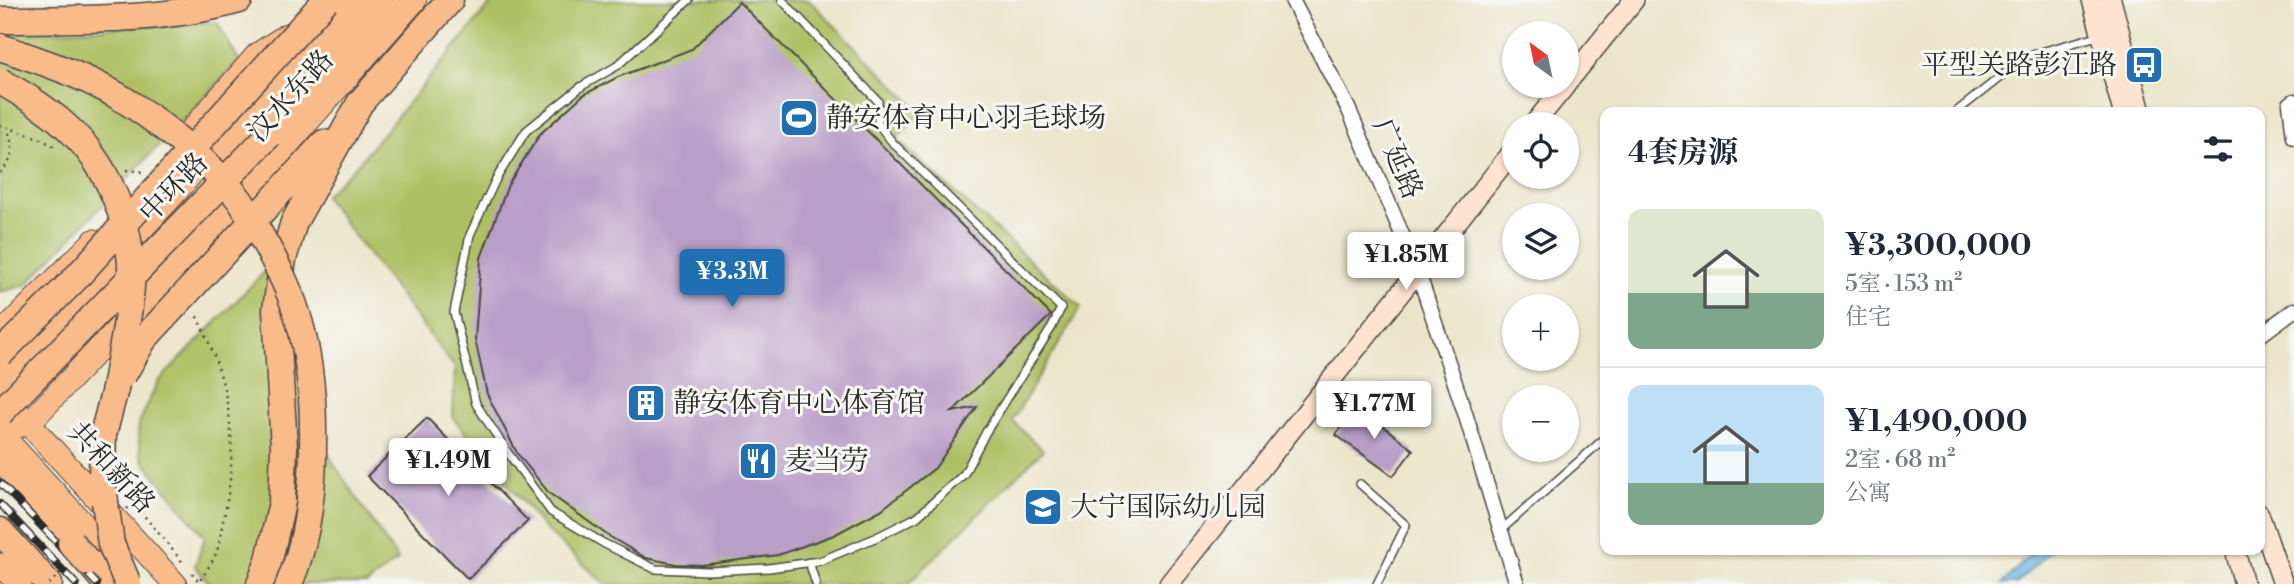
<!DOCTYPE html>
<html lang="zh">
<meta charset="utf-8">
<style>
body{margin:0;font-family:"Libre Bodoni","Noto Serif SC",serif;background:#f2f2f3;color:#1f2937;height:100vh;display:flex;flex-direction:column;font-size:26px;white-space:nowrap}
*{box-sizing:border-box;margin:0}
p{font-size:23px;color:#747a83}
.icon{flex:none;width:38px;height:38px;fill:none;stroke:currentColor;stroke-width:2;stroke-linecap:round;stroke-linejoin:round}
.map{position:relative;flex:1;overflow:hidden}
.side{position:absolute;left:1600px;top:107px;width:665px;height:448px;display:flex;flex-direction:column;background:#fff;border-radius:14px;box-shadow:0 2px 5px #0004}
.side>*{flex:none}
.needle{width:46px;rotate:327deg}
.controls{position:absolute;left:1502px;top:21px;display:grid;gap:14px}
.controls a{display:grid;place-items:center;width:77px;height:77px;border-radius:50%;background:#fff;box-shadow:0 2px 5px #0004;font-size:35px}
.price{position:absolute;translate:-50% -60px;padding:0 16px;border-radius:7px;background:#fff;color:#222;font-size:23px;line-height:46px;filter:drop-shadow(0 2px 4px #0008)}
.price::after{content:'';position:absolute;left:50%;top:42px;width:21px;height:16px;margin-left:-10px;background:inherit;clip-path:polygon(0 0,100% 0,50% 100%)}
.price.current{background:#1f6fb2;color:#fff}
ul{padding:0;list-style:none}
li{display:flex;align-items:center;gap:21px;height:175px;padding:0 28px}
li+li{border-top:2px solid #e0e1e3}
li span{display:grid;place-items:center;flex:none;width:196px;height:140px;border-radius:14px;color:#555}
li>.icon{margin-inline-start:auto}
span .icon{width:84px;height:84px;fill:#fffc;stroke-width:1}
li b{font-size:30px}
h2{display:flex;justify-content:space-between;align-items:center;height:84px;padding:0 28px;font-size:30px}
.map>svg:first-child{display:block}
.green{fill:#aec063;stroke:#6c7647;stroke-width:2}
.water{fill:#70b8e7;stroke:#4e7289;stroke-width:2}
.building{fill:#b99ec8}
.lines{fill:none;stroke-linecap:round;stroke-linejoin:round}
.lane-casing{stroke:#484743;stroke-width:10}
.street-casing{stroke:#484743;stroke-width:17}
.secondary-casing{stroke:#484743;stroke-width:22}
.primary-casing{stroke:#484743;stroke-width:25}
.highway-casing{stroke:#484743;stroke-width:29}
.path{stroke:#484743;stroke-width:2.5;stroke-dasharray:2 5;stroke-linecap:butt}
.lane{stroke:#fff;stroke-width:7}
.street{stroke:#fff;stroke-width:14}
.secondary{stroke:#fde4d1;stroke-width:19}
.primary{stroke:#fabb8b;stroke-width:23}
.highway{stroke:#fabb8b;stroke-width:26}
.rail-casing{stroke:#2b2b2b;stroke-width:8}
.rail{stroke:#f6f6f2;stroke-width:5;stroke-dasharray:16;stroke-linecap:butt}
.highway-bridge-casing{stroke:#484743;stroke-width:29;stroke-linecap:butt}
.path-bridge{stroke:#484743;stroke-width:2.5;stroke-dasharray:2 5;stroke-linecap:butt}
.highway-bridge{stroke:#fabb8b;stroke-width:26}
.labels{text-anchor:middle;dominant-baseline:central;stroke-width:6;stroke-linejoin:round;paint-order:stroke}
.poi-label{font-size:28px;fill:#2b2b2b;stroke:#f6f6f2;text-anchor:start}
.street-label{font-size:28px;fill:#2b2b2b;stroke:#f6f6f2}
</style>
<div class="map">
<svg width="2294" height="584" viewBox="0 0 2294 584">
<rect width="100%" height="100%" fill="#f6f6f2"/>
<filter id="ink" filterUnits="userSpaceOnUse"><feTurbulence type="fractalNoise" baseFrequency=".0143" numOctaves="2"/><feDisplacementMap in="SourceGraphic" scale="14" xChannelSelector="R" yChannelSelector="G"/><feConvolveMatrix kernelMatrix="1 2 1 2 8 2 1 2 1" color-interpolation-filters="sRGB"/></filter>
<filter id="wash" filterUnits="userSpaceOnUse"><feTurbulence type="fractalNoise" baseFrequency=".00686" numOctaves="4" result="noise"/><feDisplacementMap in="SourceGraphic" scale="28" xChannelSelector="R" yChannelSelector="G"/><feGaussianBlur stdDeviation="1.57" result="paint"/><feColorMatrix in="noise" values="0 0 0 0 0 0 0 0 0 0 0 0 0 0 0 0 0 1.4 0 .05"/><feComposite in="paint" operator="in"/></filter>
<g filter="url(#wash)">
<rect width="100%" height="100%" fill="#ebe6cb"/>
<g class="green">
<polygon points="494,0 809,0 921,112 896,139 1081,307 1012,421 1043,450 908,584 703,584 702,582 698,584 605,584 546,530 453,418 455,368 324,196 355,167"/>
<polygon points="217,22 239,61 26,285 0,292 0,34"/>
<polygon points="273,263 310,423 334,464 398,560 367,584 210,584 195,566 205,537 144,462 141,455 138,436 139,423 158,382"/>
</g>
<polygon class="water" points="2035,550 2051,550 2016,584 2002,584"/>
<g id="blocks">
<g class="building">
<polygon points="739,2 1051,315 952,412 977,407 935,468 881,510 834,535 778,555 702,565 676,564 646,558 607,535 549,493 517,453 487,394 475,339 481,258 508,185 540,134 583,95 618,77 692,49"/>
<polygon points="1356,404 1413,450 1393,476 1336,435"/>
<polygon points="427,418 528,521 468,579 367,476"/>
</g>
</g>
</g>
<g filter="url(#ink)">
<use href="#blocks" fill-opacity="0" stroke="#484743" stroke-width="2"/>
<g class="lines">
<g class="lane-casing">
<g id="lane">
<polyline points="689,0 617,66 582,86 526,131 496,179 470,235 454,312 476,404 508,453 551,512 603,543 655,569 708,571 769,568 820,561 875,538 917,517 964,474 986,432 1052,327 1061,308 893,143 878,124 878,101 782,0"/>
<polyline points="1956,112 2027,56 2101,35"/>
<polyline points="1360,484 1406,525 1377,584"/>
<polyline points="1501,530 1605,438"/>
<polyline points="809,562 816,584"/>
</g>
</g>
<g class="street-casing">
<g id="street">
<polyline points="1292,0 1349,110 1418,272 1465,413 1517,584"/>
<polyline points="2294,101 2290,104 2294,137"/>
<polyline points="2259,336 2294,310"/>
</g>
</g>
<g class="secondary-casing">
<g id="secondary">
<polyline points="2092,0 2123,112"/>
<polyline points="2111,0 2141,112"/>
<polyline points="1566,84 1634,0"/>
<polyline points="1534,124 1565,86"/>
<polyline points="2259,514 2283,584"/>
<polyline points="2235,550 2244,584"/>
<polyline points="1169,584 1514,150"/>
</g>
</g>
<g class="primary-casing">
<g id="primary">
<polyline points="188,134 257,55 287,35"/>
<polyline points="233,156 369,0"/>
<polyline points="0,335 94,241"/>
<polyline points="0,381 176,192 343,0"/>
<polyline points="19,413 175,584"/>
<polyline points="0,431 29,423 221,220 415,0"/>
<polyline points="0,433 117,561"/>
<polyline points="0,565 20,584"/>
</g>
</g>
<g class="highway-casing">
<g id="highway">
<path d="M0,20C79,19 162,22 239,0"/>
<polyline points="269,135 386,0"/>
<polyline points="278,194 324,143"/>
<polyline points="0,456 71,543"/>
<polyline points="105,502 102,475 103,435 115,389"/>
<polyline points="0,531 49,584"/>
<polyline points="88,562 107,584"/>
<polyline points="260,584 269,560 282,503 284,448 276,310 283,259 294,222 360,103 450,0"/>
</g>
</g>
<g class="path">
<polyline points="0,125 39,138 55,147"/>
<polyline points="126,170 144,172"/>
<path d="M0,173C14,160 15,146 7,129"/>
<polyline points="127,495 185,565"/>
<path d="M192,573L199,582C205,573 211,564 216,554C220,543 221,529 224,517C240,442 230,381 195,313"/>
</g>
<use href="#lane" class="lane"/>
<use href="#street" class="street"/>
<use href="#secondary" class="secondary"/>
<use href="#primary" class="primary"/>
<use href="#highway" class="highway"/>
<g class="rail-casing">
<g id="rail">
<polyline points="0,483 97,584"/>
<polyline points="0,504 76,584"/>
</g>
</g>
<use href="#rail" class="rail"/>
<g class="highway-bridge-casing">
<g id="highway-bridge">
<path d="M0,47C40,61 81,74 118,96C157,119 210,163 239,199C246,208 251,221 258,231C271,253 284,278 293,302C307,339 313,389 313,428C314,480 310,535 289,584"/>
<path d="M0,81C26,96 53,112 74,134C115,175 137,241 130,298C127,328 120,359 115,389"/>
<polyline points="0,354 75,279 326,0"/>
<polyline points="123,375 144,339 278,194"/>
<polyline points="0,413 269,135"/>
<polyline points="105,502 111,544 128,584"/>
<polyline points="71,543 88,562"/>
</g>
</g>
<g class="path-bridge">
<polyline points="127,509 132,503"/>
<polyline points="49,584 64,569"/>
</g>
<use href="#highway-bridge" class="highway-bridge"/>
</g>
</g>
<defs>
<g id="bus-square" transform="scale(2.0125)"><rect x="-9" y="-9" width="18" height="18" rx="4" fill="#1f6fb2" stroke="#f6f6f2"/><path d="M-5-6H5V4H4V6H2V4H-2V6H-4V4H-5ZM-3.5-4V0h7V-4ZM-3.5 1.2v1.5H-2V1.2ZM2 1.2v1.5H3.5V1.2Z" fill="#fff"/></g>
<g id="stadium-square" transform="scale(2.0125)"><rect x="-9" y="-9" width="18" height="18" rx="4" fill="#1f6fb2" stroke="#f6f6f2"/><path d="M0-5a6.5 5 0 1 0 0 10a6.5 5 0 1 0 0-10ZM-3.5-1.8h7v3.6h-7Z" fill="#fff"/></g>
<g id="building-square" transform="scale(2.0125)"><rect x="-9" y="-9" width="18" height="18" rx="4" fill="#1f6fb2" stroke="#f6f6f2"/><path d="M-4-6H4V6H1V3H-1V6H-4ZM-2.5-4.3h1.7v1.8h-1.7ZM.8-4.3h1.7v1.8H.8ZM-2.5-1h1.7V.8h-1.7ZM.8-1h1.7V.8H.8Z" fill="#fff"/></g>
<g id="restaurant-square" transform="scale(2.0125)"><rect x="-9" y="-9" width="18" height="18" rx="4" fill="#1f6fb2" stroke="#f6f6f2"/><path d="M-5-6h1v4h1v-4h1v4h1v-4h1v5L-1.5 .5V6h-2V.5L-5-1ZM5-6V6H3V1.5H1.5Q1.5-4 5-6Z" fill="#fff"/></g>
<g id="school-square" transform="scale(2.0125)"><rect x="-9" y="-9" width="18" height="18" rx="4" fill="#1f6fb2" stroke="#f6f6f2"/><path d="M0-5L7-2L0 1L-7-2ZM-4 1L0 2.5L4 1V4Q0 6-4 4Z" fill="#fff"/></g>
</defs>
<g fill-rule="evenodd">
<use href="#bus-square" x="2144" y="65"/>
<use href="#stadium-square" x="799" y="118"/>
<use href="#building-square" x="646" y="403"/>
<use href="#restaurant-square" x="758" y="461"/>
<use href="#school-square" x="1043" y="507"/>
</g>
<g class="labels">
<g class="poi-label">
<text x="2117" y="65" text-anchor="end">平型关路彭江路</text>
<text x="826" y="118">静安体育中心羽毛球场</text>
<text x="673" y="403">静安体育中心体育馆</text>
<text x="785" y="461">麦当劳</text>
<text x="1070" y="507">大宁国际幼儿园</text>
</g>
<g class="street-label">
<text transform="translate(291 96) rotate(-48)">汶水东路</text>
<text transform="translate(1397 159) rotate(67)">广延路</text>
<text transform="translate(174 188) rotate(-46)">中环路</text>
<text transform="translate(111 468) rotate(47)">共和新路</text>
</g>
</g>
</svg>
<div class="controls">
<a><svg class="needle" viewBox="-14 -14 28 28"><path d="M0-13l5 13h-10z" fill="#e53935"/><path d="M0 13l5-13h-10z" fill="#747a83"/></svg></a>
<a><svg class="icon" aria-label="locate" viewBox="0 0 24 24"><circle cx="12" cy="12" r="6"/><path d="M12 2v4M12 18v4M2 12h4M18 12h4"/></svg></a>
<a><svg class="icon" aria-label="layers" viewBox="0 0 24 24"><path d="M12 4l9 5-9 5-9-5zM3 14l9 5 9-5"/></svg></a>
<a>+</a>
<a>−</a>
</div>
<b class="price" style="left:1406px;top:292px">¥1.85M</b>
<b class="price current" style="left:732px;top:309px">¥3.3M</b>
<b class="price" style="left:1374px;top:441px">¥1.77M</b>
<b class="price" style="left:448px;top:498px">¥1.49M</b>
<section class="side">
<h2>4套房源<svg class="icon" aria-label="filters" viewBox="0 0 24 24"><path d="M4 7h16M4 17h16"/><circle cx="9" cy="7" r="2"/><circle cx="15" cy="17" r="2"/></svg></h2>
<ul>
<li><span style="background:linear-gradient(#dfe7d0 60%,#7fa58c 0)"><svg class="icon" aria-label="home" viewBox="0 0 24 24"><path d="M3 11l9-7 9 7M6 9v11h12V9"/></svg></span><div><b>¥3,300,000</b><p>5室 · 153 m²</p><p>住宅</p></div></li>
<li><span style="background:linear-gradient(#bfe0f5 70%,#7fa58c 0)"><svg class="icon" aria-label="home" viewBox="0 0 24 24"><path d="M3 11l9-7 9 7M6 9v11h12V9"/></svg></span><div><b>¥1,490,000</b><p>2室 · 68 m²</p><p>公寓</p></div></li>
</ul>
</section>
</div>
